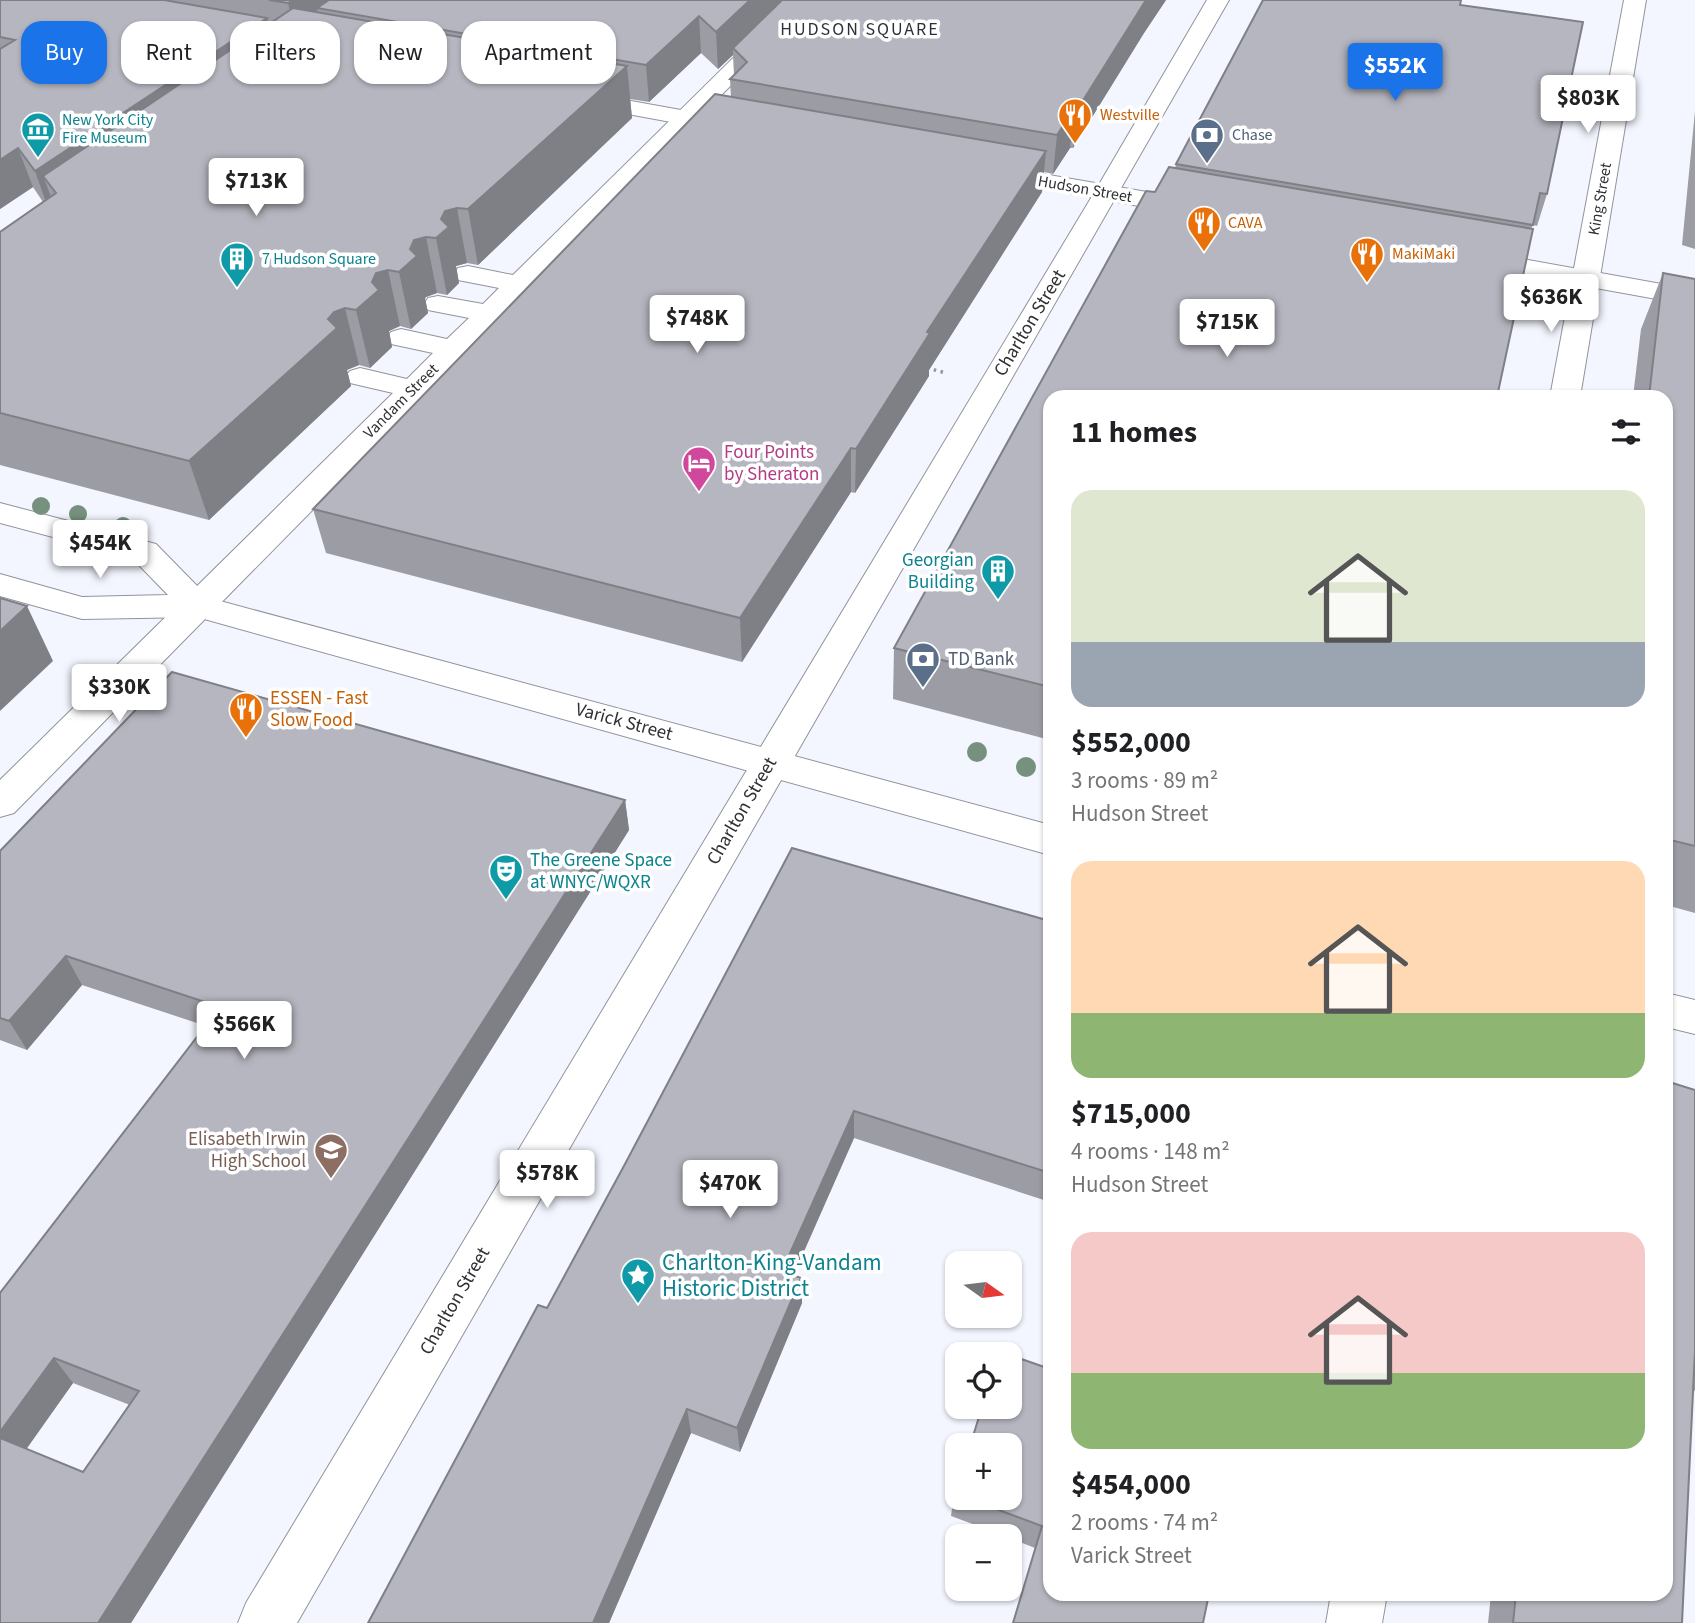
<!DOCTYPE html>
<meta charset="utf-8">
<style>
body{margin:0;font-family:"Source Sans 3",sans-serif;background:#f2f2f2;color:#202124;height:100vh;display:flex;flex-direction:column;font-size:26px;white-space:nowrap}
*{box-sizing:border-box;margin:0}
p{font-size:23px;color:#757577}
.icon{flex:none;width:38px;height:38px;fill:none;stroke:currentColor;stroke-width:2;stroke-linecap:round;stroke-linejoin:round}
.map{position:relative;flex:1;overflow:hidden}
.details{position:absolute;left:1043px;top:390px;width:630px;height:1211px;display:flex;flex-direction:column;background:#fff;border-radius:21px;box-shadow:0 2px 5px #0004}
.details>*{flex:none}
.guide{position:absolute;left:21px;top:21px;width:665px;height:63px;display:flex;gap:14px}
.needle{width:46px;rotate:104deg}
.controls{position:absolute;left:945px;top:1251px;display:grid;gap:14px}
.controls a{display:grid;place-items:center;width:77px;height:77px;border-radius:14px;background:#fff;box-shadow:0 2px 5px #0004;font-size:35px}
.price{position:absolute;translate:-50% -60px;padding:0 16px;border-radius:7px;background:#fff;color:#222;font-size:23px;line-height:46px;filter:drop-shadow(0 2px 4px #0008)}
.price::after{content:'';position:absolute;left:50%;top:42px;width:21px;height:16px;margin-left:-10px;background:inherit;clip-path:polygon(0 0,100% 0,50% 100%)}
.price.active{background:#1a73e8;color:#fff}
ul{padding:0;list-style:none}
li{display:grid;align-content:center;gap:14px;height:371px;padding:0 28px}
li span{display:grid;place-items:center;height:217px;border-radius:21px;color:#555}
li>.icon{margin-inline-start:auto}
span .icon{width:126px;height:126px;fill:#fffc;stroke-width:1}
li b{font-size:30px}
h2{display:flex;justify-content:space-between;align-items:center;height:84px;padding:0 28px;font-size:30px}
.chip{padding:0 24px;border-radius:21px;background:#fff;box-shadow:0 2px 5px #0004;font-size:24px;line-height:63px}
.chip.active{background:#1a73e8;color:#fff}
.map>svg:first-child{display:block}
.lines{fill:none;stroke-linecap:round;stroke-linejoin:round}
.minor-casing{stroke:#91949d;stroke-width:2}
.major-casing{stroke:#91949d;stroke-width:2}
.path{stroke:#95979d;stroke-width:3.5;stroke-dasharray:2.5 4.5;stroke-linecap:butt}
.minor{fill:#fff;fill-rule:evenodd}
.major{fill:#fff;fill-rule:evenodd}
.tree{fill:#76927e}
.wall{fill:#9c9da4;fill-rule:evenodd}
.shaded-wall{fill:#7f7f86}
.building{fill:#b5b6bf;stroke:#7f7f86;stroke-width:2}
.labels{text-anchor:middle;dominant-baseline:central;stroke-width:7;stroke-linejoin:round;paint-order:stroke}
.far-food-label{font-size:16px;fill:#c56008;stroke:#fff;text-anchor:start}
.far-culture-label{font-size:16px;fill:#0d838f;stroke:#fff;text-anchor:start}
.far-service-label{font-size:16px;fill:#4e5e75;stroke:#fff;text-anchor:start}
.far-street-label{font-size:16px;fill:#303135;stroke:#fff}
.far-neighbourhood-label{font-size:18px;letter-spacing:2px;fill:#2d3037;stroke:#fff}
.street-label{font-size:19px;fill:#303135;stroke:#fff}
.hotel-label{font-size:19px;fill:#b23c85;stroke:#fff;text-anchor:start}
.culture-label{font-size:19px;fill:#0d838f;stroke:#fff;text-anchor:end}
.service-label{font-size:19px;fill:#4e5e75;stroke:#fff;text-anchor:start}
.food-label{font-size:19px;fill:#c56008;stroke:#fff;text-anchor:start}
.education-label{font-size:19px;fill:#785e54;stroke:#fff;text-anchor:end}
.near-culture-label{font-size:23px;fill:#0d838f;stroke:#fff;text-anchor:start}
</style>
<div class="map">
<svg width="1695" height="1623" viewBox="0 0 1695 1623">
<rect width="100%" height="100%" fill="#f3f6fe"/>
<g class="lines">
<g class="minor-casing">
<g id="minor">
<polygon points="792,0 815,0 14,813 0,817 0,780 393,393 350,383 345,377 350,371 360,368 407,379 433,353 391,344 387,338 391,332 401,329 447,339 469,318 428,310 424,304 428,298 438,296 483,304 499,288 458,280 454,274 458,268 468,266 513,275"/>
<polygon points="1207,0 1229,0 297,1623 238,1623 246,1603 1094,193"/>
<polygon points="1624,0 1646,0 1580,397 1550,397"/>
<polygon points="1331,1594 1387,1594 1382,1623 1326,1623"/>
</g>
</g>
<g class="major-casing">
<g id="major">
<polygon points="581,92 742,121 750,123 754,128 750,133 742,135 573,104 569,99 573,94"/>
<polygon points="991,165 1193,200 1202,203 1206,208 1202,213 1193,216 982,177 979,172 982,167"/>
<polygon points="1473,250 1695,290 1695,306 1464,264 1460,258 1464,252"/>
<polygon points="0,503 156,544 209,598 1050,825 1050,855 197,617 82,619 0,596 0,574 82,597 168,595 132,558 0,523"/>
<polygon points="1666,993 1695,1000 1695,1034 1666,1027"/>
</g>
</g>
<polyline class="path" points="927,368 946,373"/>
<use href="#minor" class="minor"/>
<use href="#major" class="major"/>
</g>
<g class="tree">
<circle cx="41" cy="506" r="9"/>
<circle cx="78" cy="514" r="9"/>
<circle cx="123" cy="526" r="9"/>
<circle cx="977" cy="752" r="10"/>
<circle cx="1026" cy="767" r="10"/>
</g>
<g class="wall">
<polygon points="0,0 1166,0 1144,33 1073,148 1070,148 1053,174 1044,172 1042,192 929,370 929,376 855,493 851,492 742,662 326,553 313,509 731,97 730,79 734,75 733,55 718,69 701,53 649,102 630,99 632,118 478,265 467,263 456,266 459,283 447,295 437,293 426,297 425,298 428,313 411,329 400,326 389,331 392,347 370,368 359,365 348,369 347,370 351,386 209,520 0,465 0,232 43,202 33,187 0,209"/>
<polygon points="1462,5 1547,194 1537,226 1533,225 1531,229 1050,397 1050,740 893,699 894,648 1155,192 1175,168 1176,164"/>
<polygon points="1695,111 1695,249 1682,245"/>
<polygon points="1663,273 1695,279 1695,913 1666,905 1666,397 1633,397 1641,329"/>
<path d="M625,800L629,830L131,1623H0V1293L206,1026L82,985L27,1050L0,1040V851ZM73,1383L130,1405L83,1472L26,1449Z"/>
<polygon points="1050,921 1050,1202 854,1138 793,1275 801,1278 802,1303 740,1452 691,1433 609,1623 368,1623 547,1308"/>
<polygon points="1695,1090 1695,1391 1693,1390 1682,1623 1488,1623 1491,1594 1666,1594"/>
<polygon points="1050,1369 1050,1594 1035,1548 1010,1538 1010,1536 1005,1536 951,1516 954,1493 957,1483 957,1498 1010,1498"/>
</g>
<g class="shaded-wall">
<polygon points="293,0 354,0 317,8 320,24 297,40 288,3"/>
<polygon points="750,0 788,0 733,48 733,55 718,69 716,32"/>
<polygon points="1146,0 1166,0 1144,33 1073,148 1077,110"/>
<polygon points="699,16 701,53 649,102 646,65"/>
<polygon points="267,18 276,54 56,193 43,176 55,207 49,211 35,171"/>
<polygon points="627,66 632,118 478,265 468,209"/>
<polygon points="1074,109 1070,148 1053,174 1057,135"/>
<polygon points="18,148 33,187 0,209 0,160"/>
<polygon points="1046,151 1042,192 929,370 929,376 855,493 856,449 927,332"/>
<polygon points="457,208 467,263 456,266 459,283 447,295 436,238 441,219 445,211"/>
<polygon points="426,237 437,293 426,297 425,298 428,313 411,329 399,272 414,240"/>
<polygon points="388,270 400,326 389,331 392,347 370,368 356,310 376,273"/>
<polygon points="345,308 359,365 347,370 351,386 209,520 189,461 334,312"/>
<polygon points="851,448 851,492 742,662 740,618"/>
<polygon points="27,606 53,661 0,711 0,631"/>
<polygon points="625,800 629,830 131,1623 98,1623"/>
<polygon points="66,956 82,985 27,1050 9,1021"/>
<polygon points="854,1111 854,1138 784,1297 782,1271"/>
<polygon points="801,1278 802,1303 740,1452 737,1428"/>
<polygon points="54,1358 73,1383 18,1461 0,1440 0,1432"/>
<polygon points="687,1409 691,1433 609,1623 593,1623"/>
</g>
<g class="building">
<polygon points="0,0 164,0 267,18 35,171 18,148 0,160 0,49 15,40 0,37"/>
<polygon points="269,0 293,0 288,3"/>
<polygon points="329,0 750,0 716,32 699,16 646,65 317,8"/>
<polygon points="782,0 1146,0 1077,110 1074,109 1057,135 730,79 747,62 733,48"/>
<polygon points="1263,0 1461,0 1460,5 1583,22 1547,194 1540,193 1533,225 1176,164"/>
<polygon points="293,8 627,66 468,209 457,208 445,211 441,219 449,227 436,238 426,237 414,240 410,249 417,256 399,272 388,270 376,273 372,282 379,290 356,310 345,308 334,312 328,319 337,328 189,461 0,413 0,232 56,193 43,176"/>
<polygon points="715,94 1046,151 927,332 930,333 856,449 851,448 740,618 313,509"/>
<polygon points="1169,167 1533,229 1497,397 1050,397 1050,687 894,648 1146,191 1155,192"/>
<polygon points="1663,273 1695,279 1695,846 1666,839 1666,397 1649,397"/>
<polygon points="0,598 27,606 0,631"/>
<polygon points="172,672 625,800 98,1623 0,1623 0,1438 83,1472 139,1391 54,1358 0,1432 0,1293 220,1007 66,956 9,1021 0,1018 0,851"/>
<polygon points="792,848 1050,921 1050,1173 854,1111 782,1271 801,1278 737,1428 687,1409 593,1623 368,1623 538,1305 547,1308 625,1164"/>
<polygon points="1666,1081 1695,1090 1695,1350 1682,1623 1513,1623 1516,1594 1666,1594"/>
<polygon points="1010,1355 1050,1369 1050,1594 1209,1594 1203,1623 1013,1623 1042,1526 966,1498 1010,1498 1010,1446 970,1446 982,1407 1010,1407"/>
<polygon points="957,1483 957,1495 954,1493"/>
</g>
<defs>
<g id="restaurant-pin" transform="scale(1.75)"><path d="M0 17L-7.5 6A9.5 9.5 0 1 1 7.5 6Z" fill="#e8710a" stroke="#fff"/><path d="M-5-6h1v4h1v-4h1v4h1v-4h1v5L-1.5 .5V6h-2V.5L-5-1ZM5-6V6H3V1.5H1.5Q1.5-4 5-6Z" fill="#fff"/></g>
<g id="museum-pin" transform="scale(1.75)"><path d="M0 17L-7.5 6A9.5 9.5 0 1 1 7.5 6Z" fill="#0f9aa8" stroke="#fff"/><path d="M0-6L6-3V-2H-6V-3ZM-5-1h2V3h-2ZM-1-1h2V3h-2ZM3-1h2V3H3ZM-6 4H6V6H-6Z" fill="#fff"/></g>
<g id="bank-pin" transform="scale(1.75)"><path d="M0 17L-7.5 6A9.5 9.5 0 1 1 7.5 6Z" fill="#5c6f8a" stroke="#fff"/><path d="M-6-4H6V4H-6ZM0-2.3a2.3 2.3 0 1 0 0 4.6a2.3 2.3 0 1 0 0-4.6Z" fill="#fff"/></g>
<g id="building-pin" transform="scale(1.75)"><path d="M0 17L-7.5 6A9.5 9.5 0 1 1 7.5 6Z" fill="#0f9aa8" stroke="#fff"/><path d="M-4-6H4V6H1V3H-1V6H-4ZM-2.5-4.3h1.7v1.8h-1.7ZM.8-4.3h1.7v1.8H.8ZM-2.5-1h1.7V.8h-1.7ZM.8-1h1.7V.8H.8Z" fill="#fff"/></g>
<g id="hotel-pin" transform="scale(1.75)"><path d="M0 17L-7.5 6A9.5 9.5 0 1 1 7.5 6Z" fill="#d1479c" stroke="#fff"/><path d="M-6-4.5h1.5V1H6V5H4.5V3h-9V5H-6ZM-4 0a1.8 1.8 0 1 1 3.6 0ZM.5 0V-2.5h3Q6-2.5 6 0Z" fill="#fff"/></g>
<g id="theatre-pin" transform="scale(1.75)"><path d="M0 17L-7.5 6A9.5 9.5 0 1 1 7.5 6Z" fill="#0f9aa8" stroke="#fff"/><path d="M-5-5.5Q0-4 5-5.5V0Q5 5 0 6Q-5 5-5 0ZM-3.3-2.5H-1v1.5H-3.3ZM1-2.5H3.3v1.5H1ZM-2.8 1Q0 5.5 2.8 1Z" fill="#fff"/></g>
<g id="school-pin" transform="scale(1.75)"><path d="M0 17L-7.5 6A9.5 9.5 0 1 1 7.5 6Z" fill="#8d6e63" stroke="#fff"/><path d="M0-5L7-2L0 1L-7-2ZM-4 1L0 2.5L4 1V4Q0 6-4 4Z" fill="#fff"/></g>
<g id="sight-pin" transform="scale(1.75)"><path d="M0 17L-7.5 6A9.5 9.5 0 1 1 7.5 6Z" fill="#0f9aa8" stroke="#fff"/><path d="M0-6L1.8-2.2L6-1.7L2.9 1.2L3.7 5.4L0 3.3L-3.7 5.4L-2.9 1.2L-6-1.7L-1.8-2.2Z" fill="#fff"/></g>
</defs>
<g fill-rule="evenodd">
<use href="#restaurant-pin" x="1075" y="115"/>
<use href="#museum-pin" x="38" y="129"/>
<use href="#bank-pin" x="1207" y="135"/>
<use href="#restaurant-pin" x="1204" y="223"/>
<use href="#restaurant-pin" x="1367" y="254"/>
<use href="#building-pin" x="237" y="259"/>
<use href="#hotel-pin" x="699" y="463"/>
<use href="#building-pin" x="998" y="571"/>
<use href="#bank-pin" x="923" y="659"/>
<use href="#restaurant-pin" x="246" y="709"/>
<use href="#theatre-pin" x="506" y="871"/>
<use href="#school-pin" x="331" y="1150"/>
<use href="#sight-pin" x="638" y="1275"/>
</g>
<g class="labels">
<g class="far-food-label">
<text x="1100" y="115">Westville</text>
<text x="1228" y="223">CAVA</text>
<text x="1392" y="254">MakiMaki</text>
</g>
<g class="far-culture-label">
<text x="62" y="120">New York City<tspan x="62" dy="18">Fire Museum</tspan></text>
<text x="262" y="259">7 Hudson Square</text>
</g>
<g class="far-service-label">
<text x="1232" y="135">Chase</text>
</g>
<g class="far-street-label">
<text transform="translate(1085 189) rotate(10)">Hudson Street</text>
<text transform="translate(1600 199) rotate(-80)">King Street</text>
<text transform="translate(401 401) rotate(-45)">Vandam Street</text>
</g>
<g class="far-neighbourhood-label">
<text x="860" y="29">HUDSON SQUARE</text>
</g>
<g class="street-label">
<text transform="translate(1030 323) rotate(-59)">Charlton Street</text>
<text transform="translate(624 722) rotate(15)">Varick Street</text>
<text transform="translate(742 811) rotate(-60)">Charlton Street</text>
<text transform="translate(455 1301) rotate(-60)">Charlton Street</text>
</g>
<g class="hotel-label">
<text x="724" y="452">Four Points<tspan x="724" dy="22">by Sheraton</tspan></text>
</g>
<g class="culture-label">
<text x="974" y="560">Georgian<tspan x="974" dy="22">Building</tspan></text>
<text x="530" y="860" text-anchor="start">The Greene Space<tspan x="530" dy="22">at WNYC/WQXR</tspan></text>
</g>
<g class="service-label">
<text x="948" y="659">TD Bank</text>
</g>
<g class="food-label">
<text x="270" y="698">ESSEN - Fast<tspan x="270" dy="22">Slow Food</tspan></text>
</g>
<g class="education-label">
<text x="306" y="1139">Elisabeth Irwin<tspan x="306" dy="22">High School</tspan></text>
</g>
<g class="near-culture-label">
<text x="662" y="1262">Charlton-King-Vandam<tspan x="662" dy="26">Historic District</tspan></text>
</g>
</g>
</svg>
<div class="controls">
<a><svg class="needle" viewBox="-14 -14 28 28"><path d="M0-13l5 13h-10z" fill="#e53935"/><path d="M0 13l5-13h-10z" fill="#757577"/></svg></a>
<a><svg class="icon" aria-label="locate" viewBox="0 0 24 24"><circle cx="12" cy="12" r="6"/><path d="M12 2v4M12 18v4M2 12h4M18 12h4"/></svg></a>
<a>+</a>
<a>−</a>
</div>
<b class="price active" style="left:1395px;top:103px">$552K</b>
<b class="price" style="left:1588px;top:135px">$803K</b>
<b class="price" style="left:256px;top:218px">$713K</b>
<b class="price" style="left:1551px;top:334px">$636K</b>
<b class="price" style="left:697px;top:355px">$748K</b>
<b class="price" style="left:1227px;top:359px">$715K</b>
<b class="price" style="left:100px;top:580px">$454K</b>
<b class="price" style="left:119px;top:724px">$330K</b>
<b class="price" style="left:244px;top:1061px">$566K</b>
<b class="price" style="left:547px;top:1210px">$578K</b>
<b class="price" style="left:730px;top:1220px">$470K</b>
<div class="guide">
<a class="chip active">Buy</a>
<a class="chip">Rent</a>
<a class="chip">Filters</a>
<a class="chip">New</a>
<a class="chip">Apartment</a>
</div>
<section class="details">
<h2>11 homes<svg class="icon" aria-label="filters" viewBox="0 0 24 24"><path d="M4 7h16M4 17h16"/><circle cx="9" cy="7" r="2"/><circle cx="15" cy="17" r="2"/></svg></h2>
<ul>
<li><span style="background:linear-gradient(#dfe7d0 70%,#9aa5b1 0)"><svg class="icon" aria-label="home" viewBox="0 0 24 24"><path d="M3 11l9-7 9 7M6 9v11h12V9"/></svg></span><div><b>$552,000</b><p>3 rooms · 89 m²</p><p>Hudson Street</p></div></li>
<li><span style="background:linear-gradient(#ffd9b3 70%,#8fb573 0)"><svg class="icon" aria-label="home" viewBox="0 0 24 24"><path d="M3 11l9-7 9 7M6 9v11h12V9"/></svg></span><div><b>$715,000</b><p>4 rooms · 148 m²</p><p>Hudson Street</p></div></li>
<li><span style="background:linear-gradient(#f6c9c9 65%,#8fb573 0)"><svg class="icon" aria-label="home" viewBox="0 0 24 24"><path d="M3 11l9-7 9 7M6 9v11h12V9"/></svg></span><div><b>$454,000</b><p>2 rooms · 74 m²</p><p>Varick Street</p></div></li>
</ul>
</section>
</div>
